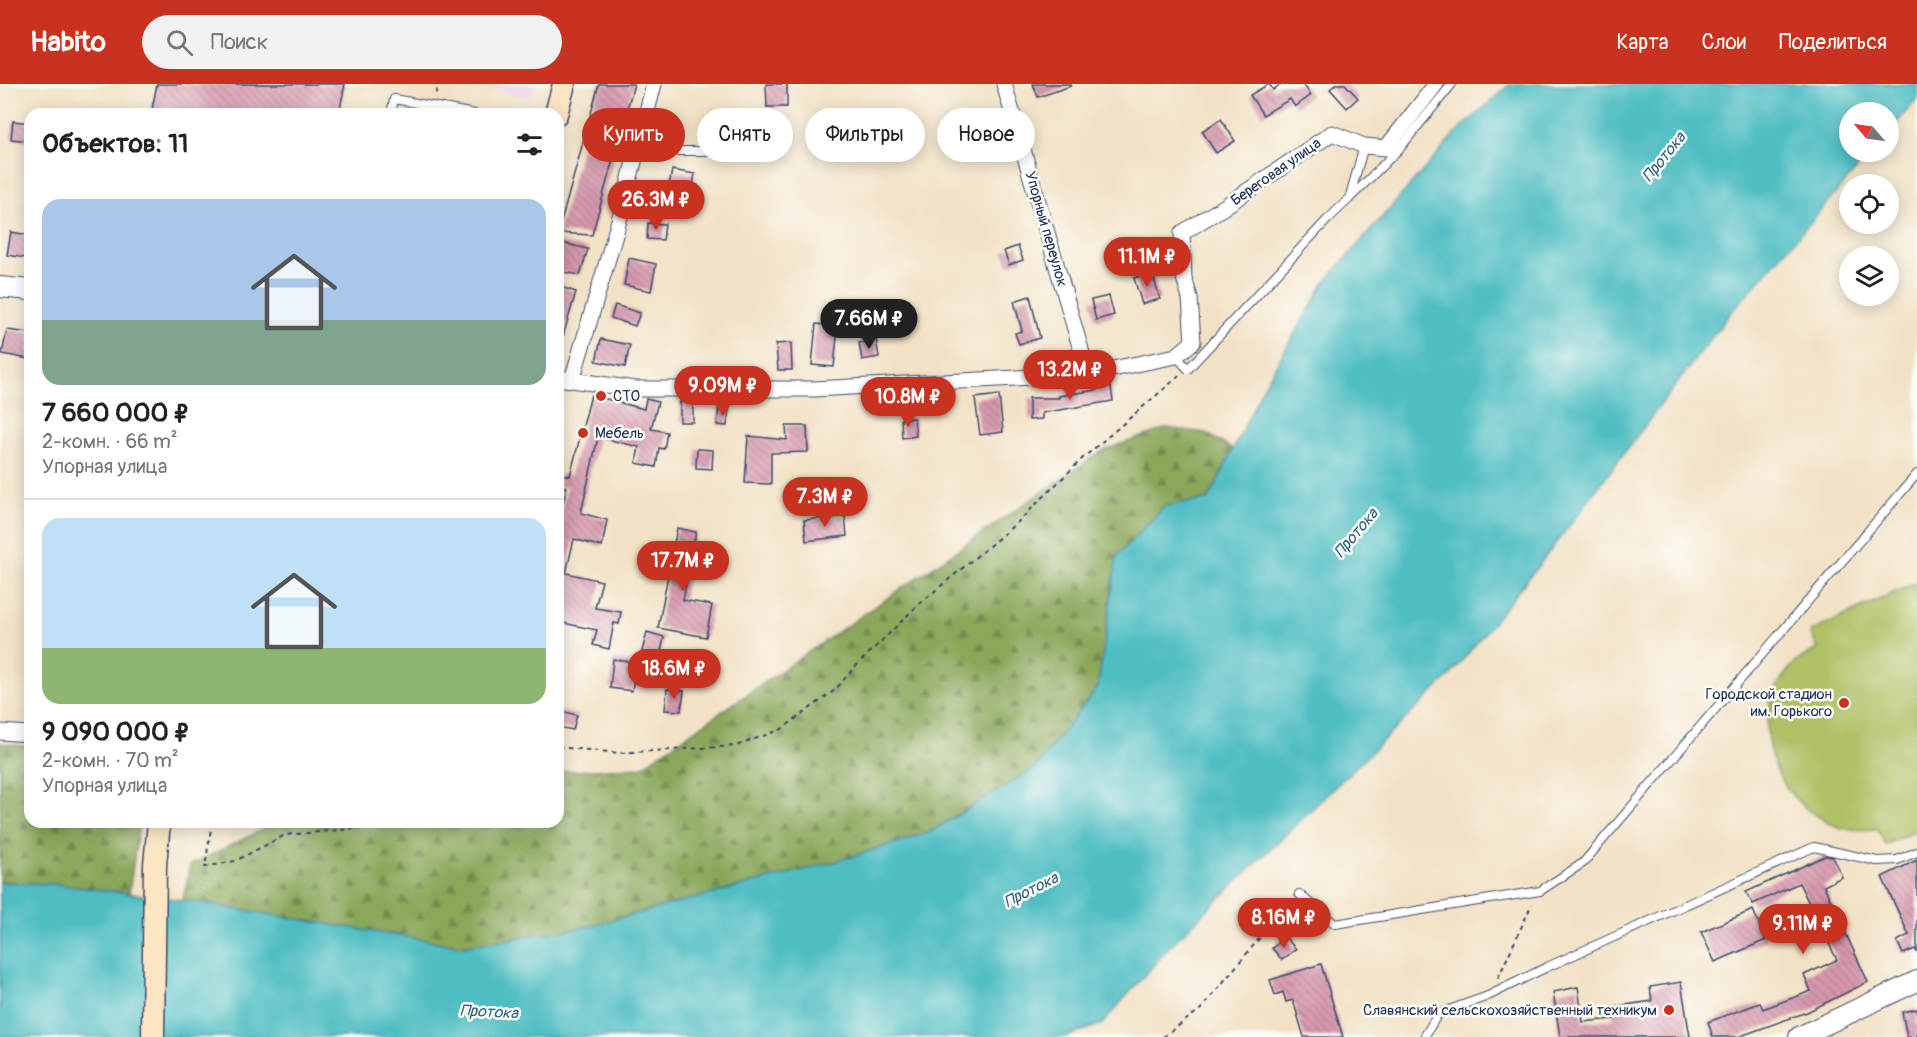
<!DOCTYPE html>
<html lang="ru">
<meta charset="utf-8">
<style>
body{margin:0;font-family:Pangolin,sans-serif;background:#f2f2f2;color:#222;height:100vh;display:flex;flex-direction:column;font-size:22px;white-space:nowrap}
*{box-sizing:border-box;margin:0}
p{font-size:20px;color:#767676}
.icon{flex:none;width:33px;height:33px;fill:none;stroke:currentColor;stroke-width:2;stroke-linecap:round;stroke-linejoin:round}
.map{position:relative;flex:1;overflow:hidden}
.drawer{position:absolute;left:24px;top:24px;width:540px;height:720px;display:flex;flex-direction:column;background:#fff;border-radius:18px;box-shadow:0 3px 15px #0003}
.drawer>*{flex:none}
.top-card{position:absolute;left:582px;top:24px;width:570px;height:54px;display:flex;gap:12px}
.needle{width:39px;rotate:299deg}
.tools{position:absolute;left:1839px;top:18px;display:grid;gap:12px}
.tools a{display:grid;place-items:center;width:60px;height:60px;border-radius:50%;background:#fff;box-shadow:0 3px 15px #0003;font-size:30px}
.price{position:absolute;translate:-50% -51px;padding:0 14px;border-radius:21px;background:#c8321e;color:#fff;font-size:20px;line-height:39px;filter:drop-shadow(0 2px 3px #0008)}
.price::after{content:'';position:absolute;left:50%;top:36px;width:18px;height:14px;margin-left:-9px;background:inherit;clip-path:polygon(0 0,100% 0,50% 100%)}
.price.on{background:#222;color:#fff}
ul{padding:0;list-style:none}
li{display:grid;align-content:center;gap:12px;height:318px;padding:0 18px}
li+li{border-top:2px solid #e0e0e0}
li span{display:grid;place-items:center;height:186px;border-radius:18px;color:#555}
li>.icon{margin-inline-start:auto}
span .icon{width:108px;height:108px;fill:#fffc;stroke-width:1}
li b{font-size:26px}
h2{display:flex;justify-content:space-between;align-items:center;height:72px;padding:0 18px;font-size:26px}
.tag{padding:0 21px;border-radius:27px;background:#fff;box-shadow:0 3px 15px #0003;font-size:21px;line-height:54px}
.tag.on{background:#c8321e;color:#fff}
header{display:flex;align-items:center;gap:36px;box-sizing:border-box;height:84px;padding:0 30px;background:#c8321e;color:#fff}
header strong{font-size:28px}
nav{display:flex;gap:33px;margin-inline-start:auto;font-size:21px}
.search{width:420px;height:54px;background:#f2f2f2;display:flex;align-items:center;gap:15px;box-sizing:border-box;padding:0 21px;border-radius:33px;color:#767676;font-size:22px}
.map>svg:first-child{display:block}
.built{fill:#eed0e8}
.forest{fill:url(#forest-firs);stroke:#526b5c;stroke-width:1.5}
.park{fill:#aec165;stroke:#647862;stroke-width:1.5}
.water{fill:#4fbec3;stroke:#357690;stroke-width:1.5}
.building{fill:url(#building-back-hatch)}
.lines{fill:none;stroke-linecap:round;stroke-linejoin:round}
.service-casing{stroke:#3b4a6d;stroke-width:10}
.minor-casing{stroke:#3b4a6d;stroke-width:17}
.tertiary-casing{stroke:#3b4a6d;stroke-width:22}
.secondary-casing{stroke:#3b4a6d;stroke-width:25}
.path{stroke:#3b4a6d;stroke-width:2;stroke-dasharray:4.5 4.5;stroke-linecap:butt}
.service{stroke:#fff;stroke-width:8}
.minor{stroke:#fff;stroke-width:15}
.tertiary{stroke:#fff;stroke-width:20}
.secondary{stroke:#fce5c4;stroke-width:22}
.poi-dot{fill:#c8321e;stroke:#fdfcf7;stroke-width:2}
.labels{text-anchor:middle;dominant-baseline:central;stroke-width:5;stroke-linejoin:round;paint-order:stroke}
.street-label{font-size:15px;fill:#1b2f5e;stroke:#fdfcf7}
.poi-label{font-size:15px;fill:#1b2f5e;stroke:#fdfcf7;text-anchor:start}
.water-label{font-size:16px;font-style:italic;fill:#2d6181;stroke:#fdfcf7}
</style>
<header>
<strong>Habito</strong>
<div class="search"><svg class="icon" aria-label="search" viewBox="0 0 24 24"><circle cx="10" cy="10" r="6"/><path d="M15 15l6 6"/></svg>Поиск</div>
<nav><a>Карта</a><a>Слои</a><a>Поделиться</a></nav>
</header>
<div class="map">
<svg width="1917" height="953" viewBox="0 0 1917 953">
<defs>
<pattern id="forest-firs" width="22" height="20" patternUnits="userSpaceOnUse" patternTransform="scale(1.5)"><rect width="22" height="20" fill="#8aa75a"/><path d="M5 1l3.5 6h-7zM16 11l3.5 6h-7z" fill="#70884e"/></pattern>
<pattern id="building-back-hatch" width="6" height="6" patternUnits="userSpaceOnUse" patternTransform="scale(1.5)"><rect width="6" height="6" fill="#d797ac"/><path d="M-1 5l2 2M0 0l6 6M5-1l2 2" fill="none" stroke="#ae7c8f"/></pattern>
</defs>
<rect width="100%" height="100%" fill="#fdfcf7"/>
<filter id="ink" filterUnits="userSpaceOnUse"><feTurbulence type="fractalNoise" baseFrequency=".0167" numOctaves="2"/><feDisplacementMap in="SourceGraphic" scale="12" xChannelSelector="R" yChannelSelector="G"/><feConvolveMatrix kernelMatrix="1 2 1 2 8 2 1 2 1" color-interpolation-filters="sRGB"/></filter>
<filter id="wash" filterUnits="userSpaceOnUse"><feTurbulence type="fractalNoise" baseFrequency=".008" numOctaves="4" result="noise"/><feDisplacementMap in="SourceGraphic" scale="24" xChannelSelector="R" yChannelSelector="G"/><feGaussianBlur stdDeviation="1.35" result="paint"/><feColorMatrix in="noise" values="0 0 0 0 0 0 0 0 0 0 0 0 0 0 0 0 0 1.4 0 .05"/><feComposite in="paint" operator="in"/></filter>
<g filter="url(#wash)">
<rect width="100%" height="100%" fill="#f2e1c4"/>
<polygon class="built" points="473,0 534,0 530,14"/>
<g class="forest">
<polygon points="1167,344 1206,349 1233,366 1209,415 1177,420 1117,472 1098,603 1035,684 928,749 834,778 582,844 461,862 183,816 190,781 274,740 558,738 558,688 641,683 1102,367"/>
<polygon points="0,659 30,663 30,738 139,738 129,809 53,800 0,798"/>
</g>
<path class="park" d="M1917,498V746L1885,761L1878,745C1866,746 1853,746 1841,744C1834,742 1827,737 1821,734C1755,699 1745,597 1818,565L1810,548Z"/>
<polygon class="water" points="1510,0 1917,0 1917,15 1889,48 1888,28 1850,28 1850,68 1872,68 1728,232 1543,476 1449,593 1172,860 1102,940 1066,953 0,953 0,798 53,800 183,816 461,862 582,844 834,778 928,749 1035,684 1098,603 1117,472 1165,422 1209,415 1263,303 1326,197 1457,48"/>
<g id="blocks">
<g class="building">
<polygon points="157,0 345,0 339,30 151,30"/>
<polygon points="599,0 634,0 592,151 558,149"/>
<polygon points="766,0 787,0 787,23 767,23"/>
<polygon points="1033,0 1071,0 1071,2 1038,13"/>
<polygon points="1269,0 1273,6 1281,0 1303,0 1311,11 1295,23 1290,15 1263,31 1250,11"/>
<polygon points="1336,0 1345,0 1358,14 1347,24 1330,5"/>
<polygon points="1221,35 1235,57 1216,69 1202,47"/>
<polygon points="13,37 30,39 30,57 11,55"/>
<polygon points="672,86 695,90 692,106 669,102"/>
<polygon points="648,139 665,140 663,156 647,155"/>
<polygon points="11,148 29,151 25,174 7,171"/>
<polygon points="558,158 588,165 580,191 558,187"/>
<polygon points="1018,162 1023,176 1009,181 1004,167"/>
<polygon points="629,174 656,180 651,207 624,201"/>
<polygon points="1152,188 1160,215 1142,220 1134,194"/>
<polygon points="558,202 576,208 561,259 558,258"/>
<polygon points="1030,212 1040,254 1019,260 1015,249 1022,247 1014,217"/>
<polygon points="1109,212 1114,231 1096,236 1091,216"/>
<polygon points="615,221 640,229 635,242 611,234"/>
<polygon points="816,240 838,242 834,283 812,281"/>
<polygon points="7,246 30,249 29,275 2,270"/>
<polygon points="601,255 630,261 625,283 596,277"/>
<polygon points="876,255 879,273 862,276 859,259"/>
<polygon points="791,259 792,286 778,286 776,260"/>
<polygon points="1110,297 1113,317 1042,329 1042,335 1029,336 1029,314 1059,314 1059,312 1097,306 1096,300"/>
<polygon points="591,311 644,325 646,315 658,318 651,345 667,348 664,365 659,364 656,383 636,379 639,363 598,353 581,429 607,436 602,463 574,455 566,489 602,497 595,524 621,528 619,540 614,539 609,565 593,561 597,546 558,538 558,438 567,403 559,402 561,390 570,392"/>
<polygon points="999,311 1003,348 980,351 975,314"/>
<rect x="680" y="318" width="13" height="20"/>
<polygon points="719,323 729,325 727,342 717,341"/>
<polygon points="914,334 916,352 902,354 901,335"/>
<polygon points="786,342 807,342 808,368 771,369 771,400 745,399 748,352 787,356"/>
<polygon points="697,365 713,366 712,385 696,384"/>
<polygon points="845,432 847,452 806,457 804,436"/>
<polygon points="677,444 696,448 683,516 712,521 706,553 658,544"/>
<polygon points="647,548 664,553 655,598 634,594 632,607 610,604 613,575 639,579"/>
<polygon points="667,605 684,607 681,627 665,626"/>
<polygon points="561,627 577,631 573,646 558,643"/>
<polygon points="1825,772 1833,773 1842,793 1824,802 1868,898 1807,928 1738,953 1713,953 1708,938 1760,919 1763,925 1811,907 1804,891 1837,876 1799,799 1753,820 1746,808"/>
<polygon points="1917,776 1917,868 1915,865 1903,870 1897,857 1909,851 1882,793"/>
<polygon points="1753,826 1766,856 1715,878 1701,848"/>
<polygon points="1285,853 1296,865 1282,876 1272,864"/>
<polygon points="1321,880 1343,953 1304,953 1293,916 1286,918 1283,908 1275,911 1270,896"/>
<polygon points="1681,898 1690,953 1560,953 1553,908 1578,903 1583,938 1614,935 1612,923 1652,917 1650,903"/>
<polygon points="1917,925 1917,953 1907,953 1902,928"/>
</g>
</g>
</g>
<g filter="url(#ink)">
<use href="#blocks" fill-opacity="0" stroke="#3b4a6d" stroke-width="1.5"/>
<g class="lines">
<g class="service-casing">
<g id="service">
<polyline points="391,30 394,15 475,30"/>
<polyline points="1364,62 1349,115 1400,64 1452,0"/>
<polyline points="636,67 742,67"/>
<polyline points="1176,272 1188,285 1327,136 1349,115"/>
<polyline points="1299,810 1335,840 1540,807 1583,779 1917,390"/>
<polyline points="1424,953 1438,930 1488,912 1545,884 1814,763 1877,777 1897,776 1917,768"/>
</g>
</g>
<g class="minor-casing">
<g id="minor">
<polyline points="1004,0 1088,290"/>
<polyline points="558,294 635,305 814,305 1088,290 1176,272 1193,258 1190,214 1184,194 1182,149 1224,123 1332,49 1364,62 1386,64 1436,0"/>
<polyline points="572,296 617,144 654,0"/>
<polyline points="0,648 30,650"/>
</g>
</g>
<g class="tertiary-casing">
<g id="tertiary">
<polyline points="0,203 30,206"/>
<polyline points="1799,953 1917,897"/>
</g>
</g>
<g class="secondary-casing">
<g id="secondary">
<polyline points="556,30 564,0"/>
<polyline points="153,953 155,781 159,738"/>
</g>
</g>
<g class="path">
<polyline points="436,10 438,0"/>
<polyline points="558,663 619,669 736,662 782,645 835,606 854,584 918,521 1018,438 1083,374 1179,292"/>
<polyline points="212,738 205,783 235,777 285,751 373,743"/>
<polyline points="1498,894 1532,820"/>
<polyline points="1163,953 1201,925 1291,816"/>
</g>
<use href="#service" class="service"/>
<use href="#minor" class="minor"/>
<use href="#tertiary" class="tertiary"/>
<use href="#secondary" class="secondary"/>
</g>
</g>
<g class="poi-dot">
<circle cx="601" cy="312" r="6"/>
<circle cx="583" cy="349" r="6"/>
<circle cx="1844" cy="619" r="6"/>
<circle cx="1669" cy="926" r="6"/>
</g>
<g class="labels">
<g class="street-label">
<text transform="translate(1276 88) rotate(-35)">Береговая улица</text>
<text transform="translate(1046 145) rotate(74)">Упорный переулок</text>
</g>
<g class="poi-label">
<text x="613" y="312">СТО</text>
<text x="595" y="349">Мебель</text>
<text x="1832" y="610" text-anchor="end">Городской cтадион<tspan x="1832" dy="17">им. Горького</tspan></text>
<text x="1657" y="926" text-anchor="end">Славянский сельскохозяйственный техникум</text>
</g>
<g class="water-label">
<text transform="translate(1664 73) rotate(-51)">Протока</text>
<text transform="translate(1356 449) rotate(-50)">Протока</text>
<text transform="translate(1031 806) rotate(-27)">Протока</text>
<text transform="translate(489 928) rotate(3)">Протока</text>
</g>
</g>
</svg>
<div class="tools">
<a><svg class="needle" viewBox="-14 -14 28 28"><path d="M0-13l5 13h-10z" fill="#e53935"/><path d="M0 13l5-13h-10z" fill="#767676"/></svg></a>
<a><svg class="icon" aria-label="locate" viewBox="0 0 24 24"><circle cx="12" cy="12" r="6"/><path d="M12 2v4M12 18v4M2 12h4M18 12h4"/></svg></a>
<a><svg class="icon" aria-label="layers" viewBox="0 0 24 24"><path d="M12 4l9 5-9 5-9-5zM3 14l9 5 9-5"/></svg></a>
</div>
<b class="price" style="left:656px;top:147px">26.3M ₽</b>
<b class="price" style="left:1147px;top:204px">11.1M ₽</b>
<b class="price on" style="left:869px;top:266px">7.66M ₽</b>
<b class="price" style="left:1070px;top:317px">13.2M ₽</b>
<b class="price" style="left:723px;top:333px">9.09M ₽</b>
<b class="price" style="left:908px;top:344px">10.8M ₽</b>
<b class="price" style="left:825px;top:444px">7.3M ₽</b>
<b class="price" style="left:683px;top:508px">17.7M ₽</b>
<b class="price" style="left:674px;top:616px">18.6M ₽</b>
<b class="price" style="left:1284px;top:865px">8.16M ₽</b>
<b class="price" style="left:1803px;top:871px">9.11M ₽</b>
<div class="top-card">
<a class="tag on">Купить</a>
<a class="tag">Снять</a>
<a class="tag">Фильтры</a>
<a class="tag">Новое</a>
</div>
<section class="drawer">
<h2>Объектов: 11<svg class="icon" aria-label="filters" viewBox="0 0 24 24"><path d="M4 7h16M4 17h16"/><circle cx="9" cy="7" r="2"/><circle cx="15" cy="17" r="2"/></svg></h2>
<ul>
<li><span style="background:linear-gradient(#a9c7e8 65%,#7fa58c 0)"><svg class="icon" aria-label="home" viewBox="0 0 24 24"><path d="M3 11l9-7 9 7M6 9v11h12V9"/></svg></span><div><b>7 660 000 ₽</b><p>2-комн. · 66 m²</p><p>Упорная улица</p></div></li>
<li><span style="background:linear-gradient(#bfe0f5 70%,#8fb573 0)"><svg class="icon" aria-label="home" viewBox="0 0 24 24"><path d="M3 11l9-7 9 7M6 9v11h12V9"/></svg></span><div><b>9 090 000 ₽</b><p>2-комн. · 70 m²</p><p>Упорная улица</p></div></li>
</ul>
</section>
</div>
